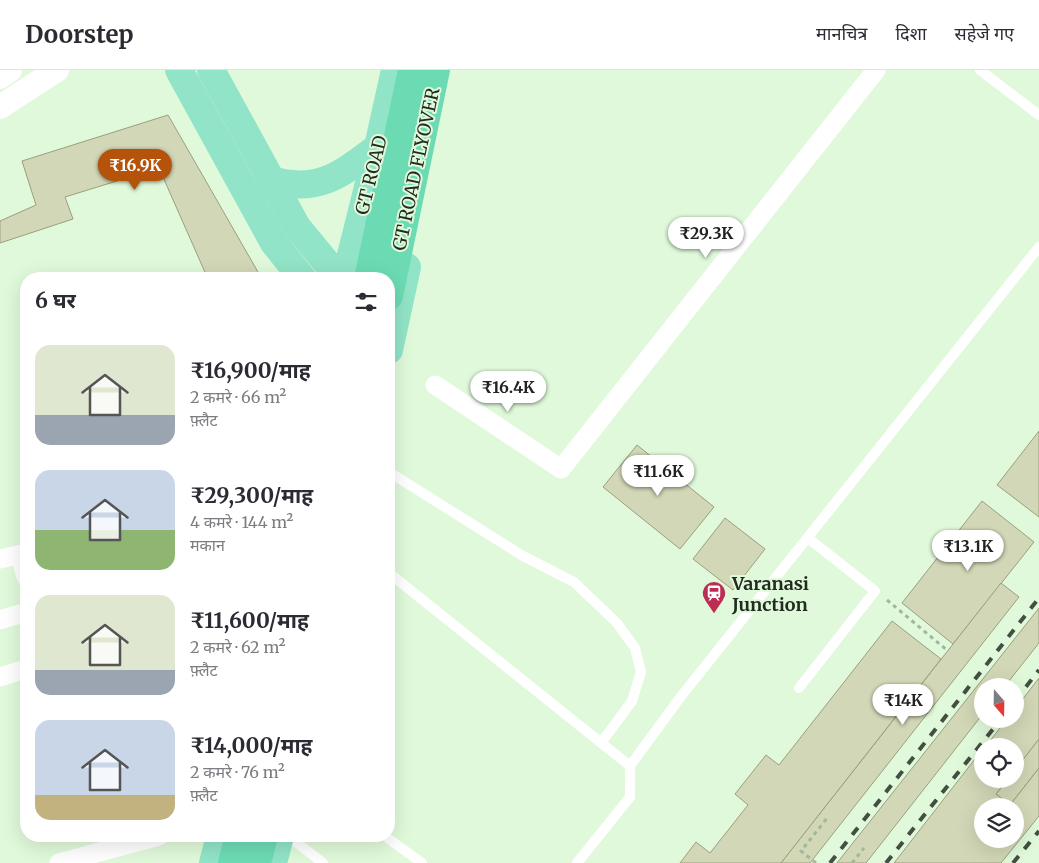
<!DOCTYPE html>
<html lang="hi">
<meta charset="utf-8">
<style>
body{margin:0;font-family:Merriweather,"Noto Sans Devanagari",serif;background:#f2f2f3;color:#2b2b33;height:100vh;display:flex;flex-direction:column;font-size:19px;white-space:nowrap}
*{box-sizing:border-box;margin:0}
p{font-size:16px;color:#7c7c81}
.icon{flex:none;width:28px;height:28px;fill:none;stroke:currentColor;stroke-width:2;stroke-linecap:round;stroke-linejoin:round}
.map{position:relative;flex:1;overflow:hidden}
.side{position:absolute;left:20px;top:202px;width:375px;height:570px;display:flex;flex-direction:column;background:#fff;border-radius:20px;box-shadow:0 5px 20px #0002}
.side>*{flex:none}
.needle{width:32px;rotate:160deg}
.buttons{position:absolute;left:974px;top:608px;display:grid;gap:10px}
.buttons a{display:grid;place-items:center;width:50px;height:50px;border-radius:50%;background:#fff;box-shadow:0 5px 20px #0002;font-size:25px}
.price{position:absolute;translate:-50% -42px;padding:0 11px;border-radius:18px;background:#fff;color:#222;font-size:16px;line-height:32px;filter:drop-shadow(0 1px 2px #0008)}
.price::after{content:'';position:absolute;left:50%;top:30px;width:15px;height:11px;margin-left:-8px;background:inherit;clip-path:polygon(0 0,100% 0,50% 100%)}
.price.on{background:#b45309;color:#fff}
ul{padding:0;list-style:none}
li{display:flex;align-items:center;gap:15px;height:125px;padding:0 15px}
li span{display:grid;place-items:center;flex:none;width:140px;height:100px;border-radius:15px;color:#555}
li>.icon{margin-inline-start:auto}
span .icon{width:60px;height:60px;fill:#fffc;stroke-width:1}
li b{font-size:21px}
h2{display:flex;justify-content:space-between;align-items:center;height:60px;padding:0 15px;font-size:21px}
header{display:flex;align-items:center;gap:30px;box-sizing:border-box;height:70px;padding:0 25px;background:#fff;border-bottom:1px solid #e1e1e2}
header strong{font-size:24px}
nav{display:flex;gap:28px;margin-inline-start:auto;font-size:18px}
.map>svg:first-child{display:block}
.building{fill:#d2d7b7;stroke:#9a9f7d;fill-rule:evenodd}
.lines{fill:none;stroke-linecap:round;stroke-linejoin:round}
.path{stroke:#a3b69e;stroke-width:3;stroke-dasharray:4 4;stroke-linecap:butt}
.service{stroke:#fff;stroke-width:10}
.minor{stroke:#fff;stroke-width:19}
.tertiary{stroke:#fff;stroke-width:24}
.primary{stroke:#91e4c7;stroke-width:28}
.trunk{stroke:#6cdbb4;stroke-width:28}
.rail{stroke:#434f41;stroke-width:4;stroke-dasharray:9 9;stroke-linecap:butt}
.labels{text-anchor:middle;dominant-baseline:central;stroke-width:4;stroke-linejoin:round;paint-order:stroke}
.street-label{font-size:18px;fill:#222b20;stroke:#e0f9da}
.poi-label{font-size:18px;font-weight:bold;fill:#222b20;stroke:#e0f9da;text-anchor:start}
</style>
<header>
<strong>Doorstep</strong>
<nav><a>मानचित्र</a><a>दिशा</a><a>सहेजे गए</a></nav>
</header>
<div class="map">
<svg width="1039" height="793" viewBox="0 0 1039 793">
<rect width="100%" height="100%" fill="#e0f9da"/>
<g class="building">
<polygon points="168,45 262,209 208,209 159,98 65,127 73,149 0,173 0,151 36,135 22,91"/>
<polygon points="1039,361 1039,447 997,415"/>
<polygon points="637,375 714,437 680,479 603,417"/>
<polygon points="982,431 1034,472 953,574 902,533"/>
<polygon points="725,448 765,479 733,520 693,489"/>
<polygon points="1001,513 1019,527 810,793 781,793"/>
<polygon points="1039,538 1039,573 1005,616 982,616 982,645 866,793 837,793"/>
<polygon points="892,551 941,589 781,793 680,793 696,772 710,783 748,735 735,724 766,685 779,695"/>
<polygon points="1039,608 1039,669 1015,700 1015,676 986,676 1007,649 1015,649 1015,639"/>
<polygon points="1039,669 1039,698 1010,735 996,724 1008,709 1015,709 1015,700"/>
<path d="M982,680V709H1008L996,724L1010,735L1039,698V746L1001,793H894ZM982,736H1015V769H982Z"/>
</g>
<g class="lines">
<g class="path">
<polyline points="887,530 948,581"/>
<polyline points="816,793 801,781 828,747"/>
<polyline points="852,793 864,778"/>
</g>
<g class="service">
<polyline points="980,0 1039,45"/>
<polyline points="389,402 523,486 574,512 617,553 635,578 641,602 632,631 601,673"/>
<polyline points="389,503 630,696 630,727 577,793"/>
<polyline points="799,618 875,521 808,468"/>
<polyline points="630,696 679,629 1039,177"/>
<polyline points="288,766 323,793"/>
<polyline points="385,766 422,793"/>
</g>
<g class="minor">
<polyline points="435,315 561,399 876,0"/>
<polyline points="20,485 26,507"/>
<polyline points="0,489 26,483"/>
<polyline points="0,550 26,542"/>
<polyline points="0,607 26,599"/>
<polyline points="59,793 159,766"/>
</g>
<g class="tertiary">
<polyline points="0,7 10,0"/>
<polyline points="0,37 57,0"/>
</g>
<g class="primary">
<polyline points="179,0 274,173 303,209"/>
<polyline points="211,0 297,157 340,209"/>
<path d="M271,110C318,124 342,104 378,77"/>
<polyline points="345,209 378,77 395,0"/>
<polyline points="389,280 407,197"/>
<polyline points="213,793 220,766"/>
<polyline points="273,793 280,766"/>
</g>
<g class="trunk">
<polyline points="368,209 412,0"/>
<polyline points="389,226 436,0"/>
<polyline points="232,793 239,766"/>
<polyline points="257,793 264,766"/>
</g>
<g class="rail">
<polyline points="1015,631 1039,600"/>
<polyline points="830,793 1039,528"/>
<polyline points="886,793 1001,649"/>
<polyline points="1013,793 1039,761"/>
</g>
</g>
<defs>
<g id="station-pin" transform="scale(1.25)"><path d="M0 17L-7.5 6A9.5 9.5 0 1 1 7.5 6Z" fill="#be2d51" stroke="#e0f9da"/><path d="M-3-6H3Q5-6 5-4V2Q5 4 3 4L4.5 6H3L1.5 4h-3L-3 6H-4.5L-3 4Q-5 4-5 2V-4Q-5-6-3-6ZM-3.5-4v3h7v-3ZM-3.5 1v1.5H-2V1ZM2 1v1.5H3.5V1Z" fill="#fff"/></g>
</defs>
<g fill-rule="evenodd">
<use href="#station-pin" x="714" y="523"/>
</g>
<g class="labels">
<g class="street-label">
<text transform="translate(416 99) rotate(-78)">GT ROAD FLYOVER</text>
<text transform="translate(371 105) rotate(-76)">GT ROAD</text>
</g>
<g class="poi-label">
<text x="732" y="513">Varanasi<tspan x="732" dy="21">Junction</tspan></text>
</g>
</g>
</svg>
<div class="buttons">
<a><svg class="needle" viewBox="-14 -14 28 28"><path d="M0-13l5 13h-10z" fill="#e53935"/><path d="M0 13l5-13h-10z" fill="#7c7c81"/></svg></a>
<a><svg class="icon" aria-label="locate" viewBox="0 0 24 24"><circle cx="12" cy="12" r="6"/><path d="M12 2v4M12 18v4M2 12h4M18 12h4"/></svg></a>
<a><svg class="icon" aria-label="layers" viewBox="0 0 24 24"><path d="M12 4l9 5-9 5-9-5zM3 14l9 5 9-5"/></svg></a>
</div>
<b class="price on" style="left:135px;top:121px">₹16.9K</b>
<b class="price" style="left:706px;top:189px">₹29.3K</b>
<b class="price" style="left:508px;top:343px">₹16.4K</b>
<b class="price" style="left:658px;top:427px">₹11.6K</b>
<b class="price" style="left:968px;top:502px">₹13.1K</b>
<b class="price" style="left:903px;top:656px">₹14K</b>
<section class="side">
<h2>6 घर<svg class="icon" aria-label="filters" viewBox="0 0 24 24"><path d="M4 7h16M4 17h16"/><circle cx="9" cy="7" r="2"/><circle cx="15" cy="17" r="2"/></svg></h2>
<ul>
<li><span style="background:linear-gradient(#dfe7d0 70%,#9aa5b1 0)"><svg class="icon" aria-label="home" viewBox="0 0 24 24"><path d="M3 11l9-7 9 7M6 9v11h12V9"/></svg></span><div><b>₹16,900/माह</b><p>2 कमरे · 66 m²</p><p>फ़्लैट</p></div></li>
<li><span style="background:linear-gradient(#c9d6e8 60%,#8fb573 0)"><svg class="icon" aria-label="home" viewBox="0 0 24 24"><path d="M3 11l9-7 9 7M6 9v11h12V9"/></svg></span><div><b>₹29,300/माह</b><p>4 कमरे · 144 m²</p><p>मकान</p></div></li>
<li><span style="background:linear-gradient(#dfe7d0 75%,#9aa5b1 0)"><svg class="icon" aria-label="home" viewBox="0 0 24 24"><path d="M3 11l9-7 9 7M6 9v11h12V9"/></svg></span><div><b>₹11,600/माह</b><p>2 कमरे · 62 m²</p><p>फ़्लैट</p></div></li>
<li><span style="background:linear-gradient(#c9d6e8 75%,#c2b280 0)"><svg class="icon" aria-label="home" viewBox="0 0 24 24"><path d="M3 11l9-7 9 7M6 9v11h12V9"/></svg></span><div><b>₹14,000/माह</b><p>2 कमरे · 76 m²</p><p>फ़्लैट</p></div></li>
</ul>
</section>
</div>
